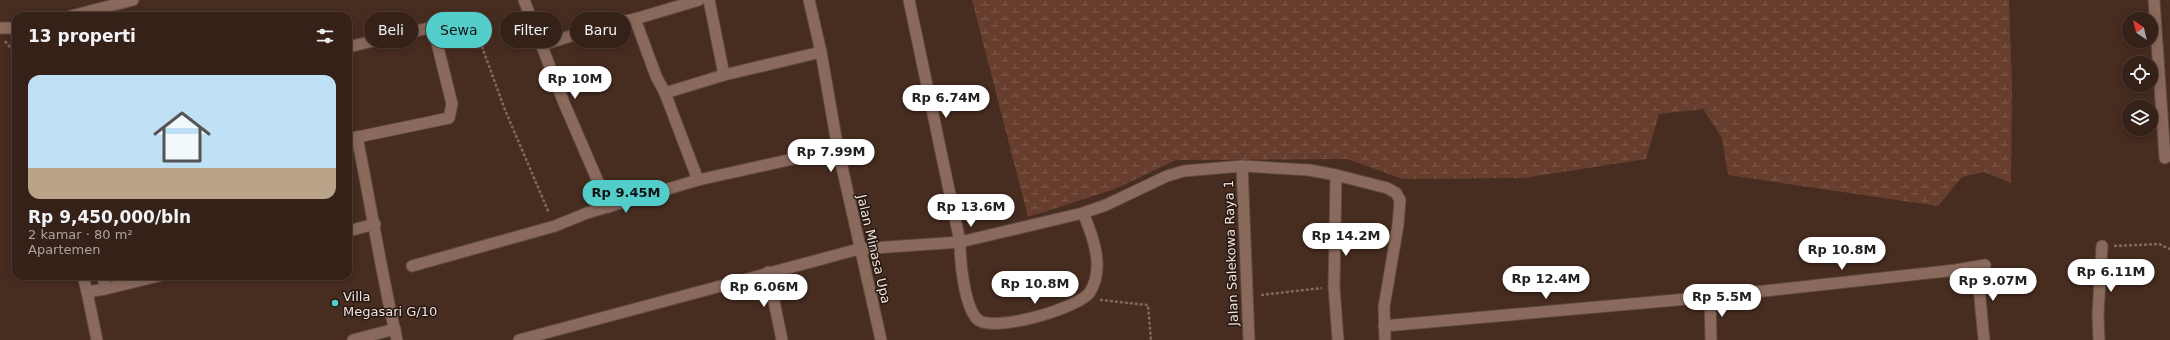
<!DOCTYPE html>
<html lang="id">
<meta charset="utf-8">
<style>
body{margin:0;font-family:"DejaVu Sans",sans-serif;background:#402e25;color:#f1f3f6;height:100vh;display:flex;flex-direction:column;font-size:15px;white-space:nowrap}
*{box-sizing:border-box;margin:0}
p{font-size:13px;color:#aaa3a2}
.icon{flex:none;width:22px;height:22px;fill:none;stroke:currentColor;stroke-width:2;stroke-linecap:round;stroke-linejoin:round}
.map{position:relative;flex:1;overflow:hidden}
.details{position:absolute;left:12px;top:12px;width:340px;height:268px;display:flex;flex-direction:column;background:#352118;border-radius:12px;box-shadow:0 2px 10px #0003,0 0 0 1px #4f3e37}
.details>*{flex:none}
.top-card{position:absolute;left:364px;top:12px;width:380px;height:36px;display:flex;gap:8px}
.needle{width:26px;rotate:325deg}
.buttons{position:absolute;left:2122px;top:12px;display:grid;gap:8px}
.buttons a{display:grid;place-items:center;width:36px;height:36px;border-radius:50%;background:#352118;box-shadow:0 2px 10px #0003,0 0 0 1px #4f3e37;font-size:20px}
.price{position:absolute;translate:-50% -34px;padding:0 9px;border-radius:14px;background:#fff;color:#222;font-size:13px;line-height:26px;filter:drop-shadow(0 1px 2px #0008)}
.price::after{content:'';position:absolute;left:50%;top:24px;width:12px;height:9px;margin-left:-6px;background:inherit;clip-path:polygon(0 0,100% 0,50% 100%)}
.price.selected{background:#53cdca;color:#111}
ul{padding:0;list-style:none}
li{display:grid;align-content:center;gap:8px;height:212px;padding:0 16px}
li span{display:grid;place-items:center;height:124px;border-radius:12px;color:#555}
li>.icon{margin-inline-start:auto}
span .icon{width:72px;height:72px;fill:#fffc;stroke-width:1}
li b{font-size:17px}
h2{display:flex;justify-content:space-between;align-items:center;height:48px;padding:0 16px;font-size:17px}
.chip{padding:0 14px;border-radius:18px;background:#352118;box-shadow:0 2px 10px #0003,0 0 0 1px #4f3e37;font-size:14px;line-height:36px}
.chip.selected{background:#53cdca;color:#111}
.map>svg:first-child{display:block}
.wetland{fill:url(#wetland-marsh)}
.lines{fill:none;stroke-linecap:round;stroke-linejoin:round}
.minor-casing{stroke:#60493f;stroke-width:13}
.tertiary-casing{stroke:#60493f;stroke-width:13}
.path{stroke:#80685d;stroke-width:2.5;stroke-dasharray:3 2;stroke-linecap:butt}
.minor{stroke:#8a6a5d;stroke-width:11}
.tertiary{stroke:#8a6a5d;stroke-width:11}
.poi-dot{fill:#53cdca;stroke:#241813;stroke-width:1.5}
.labels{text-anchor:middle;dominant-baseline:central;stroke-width:3;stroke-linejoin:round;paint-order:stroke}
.street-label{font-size:13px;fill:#f3e1d9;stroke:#241813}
.poi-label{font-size:13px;fill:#f3e1d9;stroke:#241813;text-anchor:start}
</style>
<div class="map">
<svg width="2170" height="340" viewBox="0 0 2170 340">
<defs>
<pattern id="wetland-marsh" width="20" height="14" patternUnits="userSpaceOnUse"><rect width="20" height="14" fill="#673e2e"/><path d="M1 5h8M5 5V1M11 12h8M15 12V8" fill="none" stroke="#7d5a4c"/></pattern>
</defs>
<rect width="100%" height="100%" fill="#472c20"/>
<polygon class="wetland" points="972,0 2009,0 2012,86 2011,183 1984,172 1962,177 1938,206 1728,175 1722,138 1703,109 1659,114 1646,159 1524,178 1403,179 1347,159 1176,160 1115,189 1028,217"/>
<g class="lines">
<g class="minor-casing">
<g id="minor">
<polyline points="524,0 564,103 609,207"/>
<polyline points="709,0 724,75 821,52"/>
<path d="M909,0L960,242C960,261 964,305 977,319C991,334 1080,308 1090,292C1105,268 1093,236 1083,213"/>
<polyline points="2154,0 2165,158"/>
<polyline points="71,16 133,0"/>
<polyline points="635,19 699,0"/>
<polyline points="0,28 16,28"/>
<polyline points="542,45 606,25 635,19 656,76 665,93 698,180"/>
<polyline points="348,47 433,27 452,104 449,118 348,139"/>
<polyline points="665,93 724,75"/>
<path d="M357,137C371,205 381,273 397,340"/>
<polyline points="1242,166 1249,340"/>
<polyline points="1336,175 1334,287 1338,340"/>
<polyline points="348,231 375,224"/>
<polyline points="412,266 555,226 587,213 698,180 838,149"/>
<polyline points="1977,267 1984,340"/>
<polyline points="768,272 782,340"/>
<polyline points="83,276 87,292"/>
<polyline points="105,289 159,276"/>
<polyline points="1710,297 1711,340"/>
<polyline points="1384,326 1710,297 1956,270 1985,265"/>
<polyline points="97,340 87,292 105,289 103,276"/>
<polyline points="353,340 395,329"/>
<polyline points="519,340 859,249 960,242 1083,213 1106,205 1167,176 1184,171 1242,166 1309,170 1336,175 1387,188 1396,193 1400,200 1398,225 1384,307 1385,340"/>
<polyline points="2099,340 2098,314 2102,246"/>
</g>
</g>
<g class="tertiary-casing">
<polyline id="tertiary" points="809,0 821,52 838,149 881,340"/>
</g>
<g class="path">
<polyline points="446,23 470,14 505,110 549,213"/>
<polyline points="5,41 16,55"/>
<polyline points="2114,246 2159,244 2170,249"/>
<polyline points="1261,295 1322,288"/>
<polyline points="1100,300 1148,305 1151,340"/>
</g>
<use href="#minor" class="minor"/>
<use href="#tertiary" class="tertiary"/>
</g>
<circle class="poi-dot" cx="335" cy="303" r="4"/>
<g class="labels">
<g class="street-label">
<text transform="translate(874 249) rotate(77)">Jalan Minasa Upa</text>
<text transform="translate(1231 253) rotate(-92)">Jalan Salekowa Raya 1</text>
</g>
<g class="poi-label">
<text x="343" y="296">Villa<tspan x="343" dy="15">Megasari G/10</tspan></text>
</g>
</g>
</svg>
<div class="buttons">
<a><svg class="needle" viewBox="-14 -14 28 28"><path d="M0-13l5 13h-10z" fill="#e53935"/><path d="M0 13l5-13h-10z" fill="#aaa3a2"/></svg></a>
<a><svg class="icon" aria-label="locate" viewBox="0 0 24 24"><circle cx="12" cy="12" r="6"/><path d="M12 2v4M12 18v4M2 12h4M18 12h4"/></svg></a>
<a><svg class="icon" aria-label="layers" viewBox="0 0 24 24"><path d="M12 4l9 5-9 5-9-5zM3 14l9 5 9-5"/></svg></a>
</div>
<b class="price" style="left:575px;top:100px">Rp 10M</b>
<b class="price" style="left:946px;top:119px">Rp 6.74M</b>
<b class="price" style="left:831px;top:173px">Rp 7.99M</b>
<b class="price selected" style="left:626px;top:214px">Rp 9.45M</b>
<b class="price" style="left:971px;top:228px">Rp 13.6M</b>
<b class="price" style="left:1346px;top:257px">Rp 14.2M</b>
<b class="price" style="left:1842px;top:271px">Rp 10.8M</b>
<b class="price" style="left:2111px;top:293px">Rp 6.11M</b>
<b class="price" style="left:1546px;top:300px">Rp 12.4M</b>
<b class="price" style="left:1993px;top:302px">Rp 9.07M</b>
<b class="price" style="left:1035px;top:305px">Rp 10.8M</b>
<b class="price" style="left:764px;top:308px">Rp 6.06M</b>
<b class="price" style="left:1722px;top:318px">Rp 5.5M</b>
<div class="top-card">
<a class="chip">Beli</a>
<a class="chip selected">Sewa</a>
<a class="chip">Filter</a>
<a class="chip">Baru</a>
</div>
<section class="details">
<h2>13 properti<svg class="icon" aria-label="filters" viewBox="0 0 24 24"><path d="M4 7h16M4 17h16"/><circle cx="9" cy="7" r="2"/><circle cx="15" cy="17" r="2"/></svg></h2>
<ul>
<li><span style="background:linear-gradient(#bfe0f5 75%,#b9a48a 0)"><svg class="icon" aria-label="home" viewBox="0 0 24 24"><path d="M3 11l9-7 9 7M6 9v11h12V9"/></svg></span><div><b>Rp 9,450,000/bln</b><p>2 kamar · 80 m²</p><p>Apartemen</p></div></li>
</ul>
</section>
</div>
